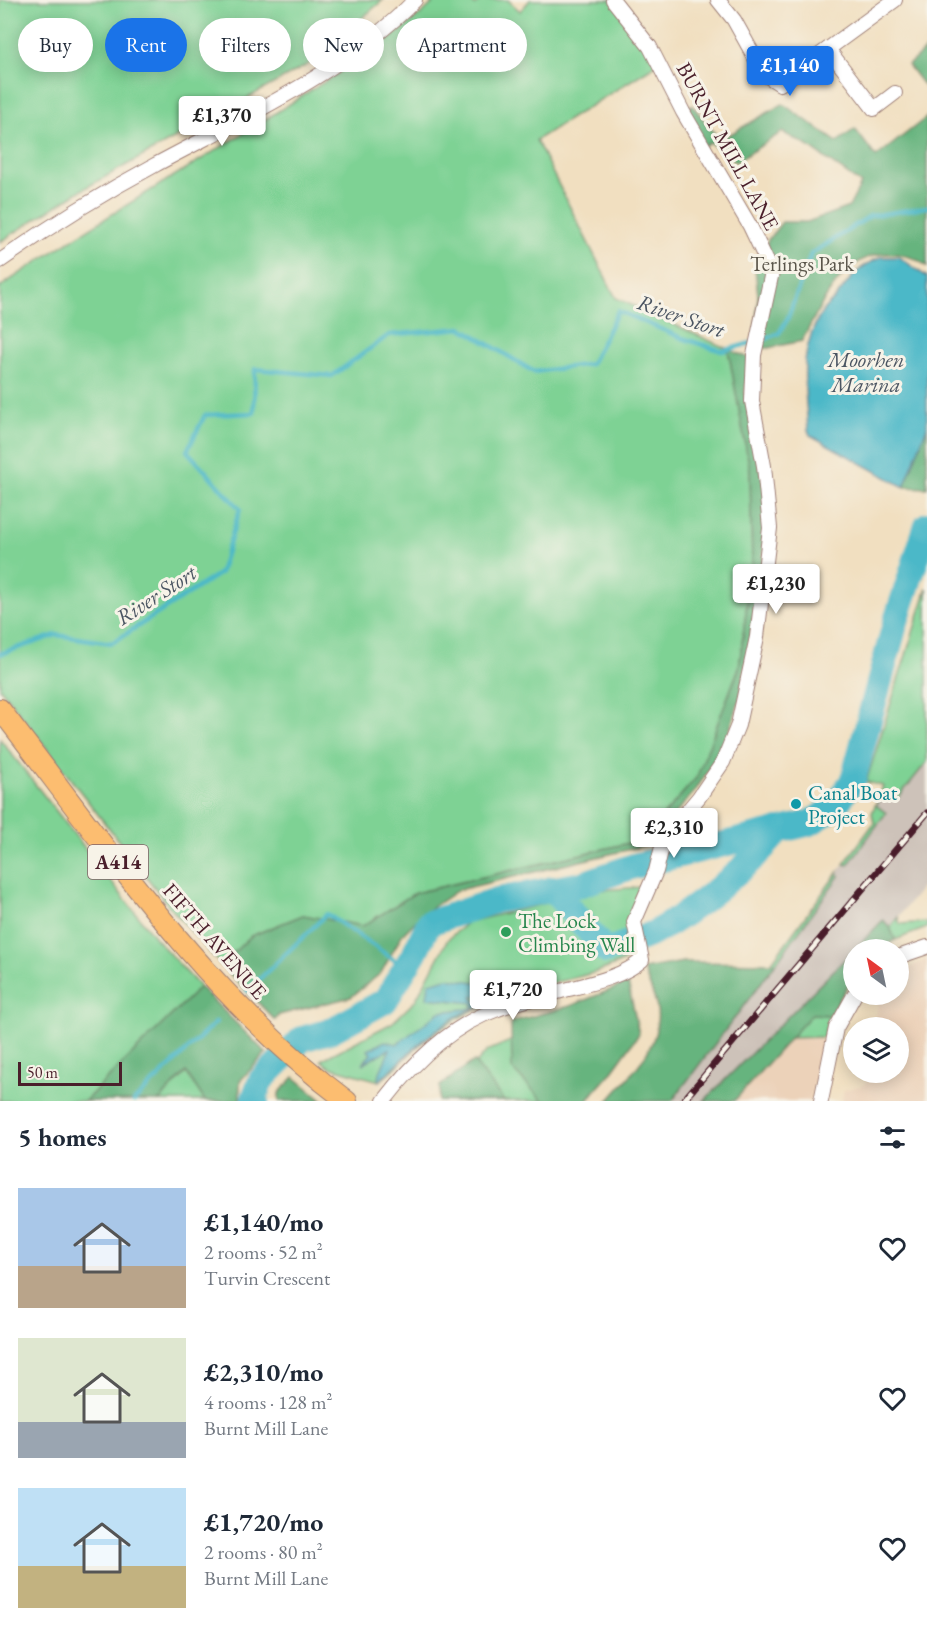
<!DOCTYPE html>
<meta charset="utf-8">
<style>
body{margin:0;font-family:"EB Garamond",serif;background:#f6f6f7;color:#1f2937;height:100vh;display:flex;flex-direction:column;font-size:22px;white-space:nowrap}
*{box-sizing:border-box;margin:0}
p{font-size:20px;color:#747a83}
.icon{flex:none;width:33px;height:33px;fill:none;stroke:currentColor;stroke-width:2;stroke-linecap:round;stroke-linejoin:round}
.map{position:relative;height:1101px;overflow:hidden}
.side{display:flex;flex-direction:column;background:#fff;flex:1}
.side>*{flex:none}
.hud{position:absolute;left:18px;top:18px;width:600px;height:54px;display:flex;gap:12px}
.needle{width:39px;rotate:327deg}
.controls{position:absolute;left:843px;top:939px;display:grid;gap:12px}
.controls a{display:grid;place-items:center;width:66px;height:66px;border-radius:50%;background:#fff;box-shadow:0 3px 15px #0003;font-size:30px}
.scale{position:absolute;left:18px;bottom:15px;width:104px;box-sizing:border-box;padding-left:6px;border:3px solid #4a1f2b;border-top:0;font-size:16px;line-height:21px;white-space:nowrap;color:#4a1f2b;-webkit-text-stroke:4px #f7f3e8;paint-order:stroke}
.price{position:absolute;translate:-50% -51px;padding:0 14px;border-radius:6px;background:#fff;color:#222;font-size:20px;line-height:39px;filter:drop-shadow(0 2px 3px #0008)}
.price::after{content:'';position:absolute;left:50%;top:36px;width:18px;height:14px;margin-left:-9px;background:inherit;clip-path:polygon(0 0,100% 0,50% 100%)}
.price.current{background:#1a73e8;color:#fff}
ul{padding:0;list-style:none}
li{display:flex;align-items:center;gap:18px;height:150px;padding:0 18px}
li span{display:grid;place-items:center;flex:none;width:168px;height:120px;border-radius:0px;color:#555}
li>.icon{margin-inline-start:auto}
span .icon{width:72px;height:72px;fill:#fffc;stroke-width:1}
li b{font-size:26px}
h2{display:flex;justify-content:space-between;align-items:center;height:72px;padding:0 18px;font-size:26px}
.pill{padding:0 21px;border-radius:27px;background:#fff;box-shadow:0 3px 15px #0003;font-size:21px;line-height:54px}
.pill.current{background:#1a73e8;color:#fff}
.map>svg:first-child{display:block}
.built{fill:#ecd2b9}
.industrial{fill:#cdc2b9}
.green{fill:#7ed294;stroke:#647860;stroke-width:1.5}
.forest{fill:#66b47e;stroke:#586a54;stroke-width:1.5}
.water{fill:#4cb8c8;stroke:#4b6c7a;stroke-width:1.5}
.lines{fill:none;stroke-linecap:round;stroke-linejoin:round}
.stream{stroke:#4cb8c8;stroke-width:4.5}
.river{stroke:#4cb8c8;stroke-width:26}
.minor-casing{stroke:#9e7f76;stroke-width:16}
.highway-casing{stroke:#9e7f76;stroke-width:22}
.minor{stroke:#fff;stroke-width:14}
.highway{stroke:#fcbd6f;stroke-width:20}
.rail-casing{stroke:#4a1f2b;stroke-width:7}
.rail{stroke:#f7f3e8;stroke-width:4.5;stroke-dasharray:14;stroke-linecap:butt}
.culture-dot{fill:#0f9aa8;stroke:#f7f3e8;stroke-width:2}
.leisure-dot{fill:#2e9e5b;stroke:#f7f3e8;stroke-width:2}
.labels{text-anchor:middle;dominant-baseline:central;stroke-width:6;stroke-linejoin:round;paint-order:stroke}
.shield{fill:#f7f3e8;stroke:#7e5f64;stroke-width:1.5}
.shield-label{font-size:20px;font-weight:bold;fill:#4a1f2b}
.street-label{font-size:21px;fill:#4a1f2b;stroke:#f7f3e8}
.park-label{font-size:21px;fill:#5a554a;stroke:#f7f3e8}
.culture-label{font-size:21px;fill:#0d838f;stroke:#f7f3e8;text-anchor:start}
.leisure-label{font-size:21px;fill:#27864d;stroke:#f7f3e8;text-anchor:start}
.water-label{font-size:22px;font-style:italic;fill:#4b5562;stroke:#f7f3e8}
</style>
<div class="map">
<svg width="927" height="1101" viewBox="0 0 927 1101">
<rect width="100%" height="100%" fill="#f7f3e8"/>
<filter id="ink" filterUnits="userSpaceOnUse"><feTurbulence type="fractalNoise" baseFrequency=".0167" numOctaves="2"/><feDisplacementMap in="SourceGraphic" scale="12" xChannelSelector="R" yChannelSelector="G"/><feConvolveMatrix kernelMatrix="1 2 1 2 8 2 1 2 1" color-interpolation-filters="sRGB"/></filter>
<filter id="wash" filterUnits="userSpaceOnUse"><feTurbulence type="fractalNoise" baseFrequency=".008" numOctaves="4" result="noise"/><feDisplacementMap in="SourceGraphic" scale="24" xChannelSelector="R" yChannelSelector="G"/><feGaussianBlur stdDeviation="1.35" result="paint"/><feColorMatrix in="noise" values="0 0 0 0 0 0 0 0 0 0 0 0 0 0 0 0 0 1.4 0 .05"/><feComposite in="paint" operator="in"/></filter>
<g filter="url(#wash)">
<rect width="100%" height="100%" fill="#f1dfc0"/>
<g class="built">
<polygon points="927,959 927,1101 842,1101 844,1090 864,1085 872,1073 898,1072 898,1028 875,1027 879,997 881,995 898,994 899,973"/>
<polygon points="823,1037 810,1101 734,1101 790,1038"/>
</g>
<polygon class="industrial" points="927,762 927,881 890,927 883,921 791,1017 704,1101 672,1101 839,876 838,872 844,864 848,865 886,813 876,805 886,791 897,799"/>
<g class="green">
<polygon points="0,0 383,0 309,64 78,192 0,242"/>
<path d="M436,0H470L475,5L482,0H508L520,11L530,0H613L659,63L536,140L616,298L728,349L750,470L752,563L739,668L697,777L642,840L415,893L363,926L303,915L251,936L221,965L169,906L0,688V287C97,220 200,162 299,98C343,70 400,36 436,0Z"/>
<polygon points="927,588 927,762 897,799 886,791 876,805 886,813 848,865 844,864 874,823 872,813 883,786 866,782"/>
<polygon points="0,739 156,939 200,987 85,1101 0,1101"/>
<polygon points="838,872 839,876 776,963 771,963"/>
<path d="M641,887L628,920L634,955C595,980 545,980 503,997C471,1010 438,1027 413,1051C401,1061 393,1073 379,1081L329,1067L321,1060L392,1023L415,1001L448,939L468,922L601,890Z"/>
<polygon points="898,917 900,924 927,922 927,928 895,940 890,927"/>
<polygon points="619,994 629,1040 588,1101 443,1101 487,1051"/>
<polygon points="812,1014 830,1015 823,1037 790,1038"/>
<polygon points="187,1072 205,1101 159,1101"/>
</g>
<g class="forest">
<polygon points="927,48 927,90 908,65"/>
<path d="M783,104L837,142L855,129L876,157L927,117V267C918,258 906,255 893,254C845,249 820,307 802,341L768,348H754L758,295L755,268L768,240L782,222H807L849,207L861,184L808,146L782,132L736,162L710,143L701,148L683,112L692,105L720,140Z"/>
<polygon points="728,349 749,358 745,394 766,494 763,560 740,699 725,744 695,791 648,845 458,890 423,914 402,935 381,973 351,997 279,1015 275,1020 221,965 251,936 303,915 363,926 415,893 642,840 697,777 739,668 752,563 750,470"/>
<polygon points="927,427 927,488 904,487"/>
<polygon points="883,920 890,927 895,940 880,949 855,949"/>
<polygon points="853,951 853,977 830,1015 812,1014 734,1101 704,1101"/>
<path d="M683,962L776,963L672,1101H608C631,1074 662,1047 657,1009C655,996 648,982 643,969Z"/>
<polygon points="628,983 639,1034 610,1074 586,1101 543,1101 512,1069 511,1022 570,1006"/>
<polygon points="200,987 266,1053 240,1081 240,1101 205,1101 186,1072 159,1101 85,1101"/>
<polygon points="474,1061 504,1101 439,1101 440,1086"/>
<polygon points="294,1077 323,1101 279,1101 279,1093"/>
</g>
<g class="water">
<path d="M881,257H899L927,277V427L904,487L810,435L808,430C805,383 797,350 824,309C828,304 834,300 837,296C853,275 857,268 881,257Z"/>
<polygon points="736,837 738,842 674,859 673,854"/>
<path d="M447,978L482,983L485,993L472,997L479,1004L478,1007C440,1020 408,1054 379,1081L378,1077L390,1049L362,1064L371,1054L368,1050L385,1041L397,1044L440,1012L473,1008V1003L427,998L429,983Z"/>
</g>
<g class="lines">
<g class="stream">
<polyline points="0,654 56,635 112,643 220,573 240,509 187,451 205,415 254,413 255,369 332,376 389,335 462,328 534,372 591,364 618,311 682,338 722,351 766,339 779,333 787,320 811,254 870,216 927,207"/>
<polyline points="247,991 327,914 406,968"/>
<polyline points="134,1101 216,1022"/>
</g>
<g class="river">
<path d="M552,889L606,951C621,945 639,940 654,933C695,910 749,867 779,830"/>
<polyline points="256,1101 254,1098 261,1080 302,1039 330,1031 385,1001 414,954 429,923 497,900 582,884 634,866 810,823 834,808 853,780 895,624 927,525"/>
</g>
</g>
</g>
<g filter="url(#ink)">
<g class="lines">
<g class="minor-casing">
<g id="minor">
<polyline points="718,0 734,20 764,74 780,84 895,0"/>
<polyline points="828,49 874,109 895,93"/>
<path d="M0,261C50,226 101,194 155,165C242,118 345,72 415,0"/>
<polyline points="898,957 927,947"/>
<path d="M384,1101C413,1063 451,1025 498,1009C519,1001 542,996 565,990C588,984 623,977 642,960L634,922L656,871L664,839L699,797L723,762L738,725L757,637L770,528L764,466L752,401L754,355L772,272L750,226L683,112L650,47L613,0"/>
<polyline points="821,1101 836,1028 855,994"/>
</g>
</g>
<g class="highway-casing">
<path id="highway" d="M0,709C106,846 206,996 347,1101"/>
</g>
<use href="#minor" class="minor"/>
<use href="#highway" class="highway"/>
<g class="rail-casing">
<polyline id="rail" points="683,1101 927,813"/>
</g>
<use href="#rail" class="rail"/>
</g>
</g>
<circle class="culture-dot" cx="796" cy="804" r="6"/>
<circle class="leisure-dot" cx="506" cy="932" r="6"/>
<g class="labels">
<rect class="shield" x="88" y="845" width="60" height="34" rx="4.5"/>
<g class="shield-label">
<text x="118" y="862">A414</text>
</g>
<g class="street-label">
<text transform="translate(728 146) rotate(61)">BURNT MILL LANE</text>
<text transform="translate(215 941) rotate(49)">FIFTH AVENUE</text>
</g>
<g class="park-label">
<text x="802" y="263">Terlings Park</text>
</g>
<g class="culture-label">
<text x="808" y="792">Canal Boat<tspan x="808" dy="24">Project</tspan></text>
</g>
<g class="leisure-label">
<text x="518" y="920">The Lock<tspan x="518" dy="24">Climbing Wall</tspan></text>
</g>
<g class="water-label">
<text transform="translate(681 316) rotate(19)">River Stort</text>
<text x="866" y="359">Moorhen<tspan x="866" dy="25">Marina</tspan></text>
<text transform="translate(156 595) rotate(-33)">River Stort</text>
</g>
</g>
</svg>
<div class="controls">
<a><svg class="needle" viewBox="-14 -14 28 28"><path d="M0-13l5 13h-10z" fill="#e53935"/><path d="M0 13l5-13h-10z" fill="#747a83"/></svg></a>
<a><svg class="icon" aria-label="layers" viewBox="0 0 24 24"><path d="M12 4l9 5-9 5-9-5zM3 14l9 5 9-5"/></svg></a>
</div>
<div class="scale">50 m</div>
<b class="price current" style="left:790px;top:97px">£1,140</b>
<b class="price" style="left:222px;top:147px">£1,370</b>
<b class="price" style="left:776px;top:615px">£1,230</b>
<b class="price" style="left:674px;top:859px">£2,310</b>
<b class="price" style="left:513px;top:1021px">£1,720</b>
<div class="hud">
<a class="pill">Buy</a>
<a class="pill current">Rent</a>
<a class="pill">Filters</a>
<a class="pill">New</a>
<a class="pill">Apartment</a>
</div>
</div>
<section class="side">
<h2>5 homes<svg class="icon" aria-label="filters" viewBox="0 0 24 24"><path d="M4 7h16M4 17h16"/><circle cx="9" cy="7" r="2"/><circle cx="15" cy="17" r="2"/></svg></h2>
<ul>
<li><span style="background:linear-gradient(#a9c7e8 65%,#b9a48a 0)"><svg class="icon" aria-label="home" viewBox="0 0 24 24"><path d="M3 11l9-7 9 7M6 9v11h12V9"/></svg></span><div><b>£1,140/mo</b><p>2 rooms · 52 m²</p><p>Turvin Crescent</p></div><svg class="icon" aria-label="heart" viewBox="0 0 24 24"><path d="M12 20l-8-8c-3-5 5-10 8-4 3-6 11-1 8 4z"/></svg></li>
<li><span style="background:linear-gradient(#dfe7d0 70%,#9aa5b1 0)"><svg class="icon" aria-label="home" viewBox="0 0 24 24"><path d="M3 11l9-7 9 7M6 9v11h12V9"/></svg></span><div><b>£2,310/mo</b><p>4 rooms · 128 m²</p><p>Burnt Mill Lane</p></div><svg class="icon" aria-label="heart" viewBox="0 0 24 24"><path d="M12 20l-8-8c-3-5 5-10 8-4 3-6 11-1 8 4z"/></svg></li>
<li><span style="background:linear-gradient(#bfe0f5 65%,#c2b280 0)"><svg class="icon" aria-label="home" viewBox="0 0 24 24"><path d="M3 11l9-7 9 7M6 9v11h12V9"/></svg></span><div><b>£1,720/mo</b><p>2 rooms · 80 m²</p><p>Burnt Mill Lane</p></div><svg class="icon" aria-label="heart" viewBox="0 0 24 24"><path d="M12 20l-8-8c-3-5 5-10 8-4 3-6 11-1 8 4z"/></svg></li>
</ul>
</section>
